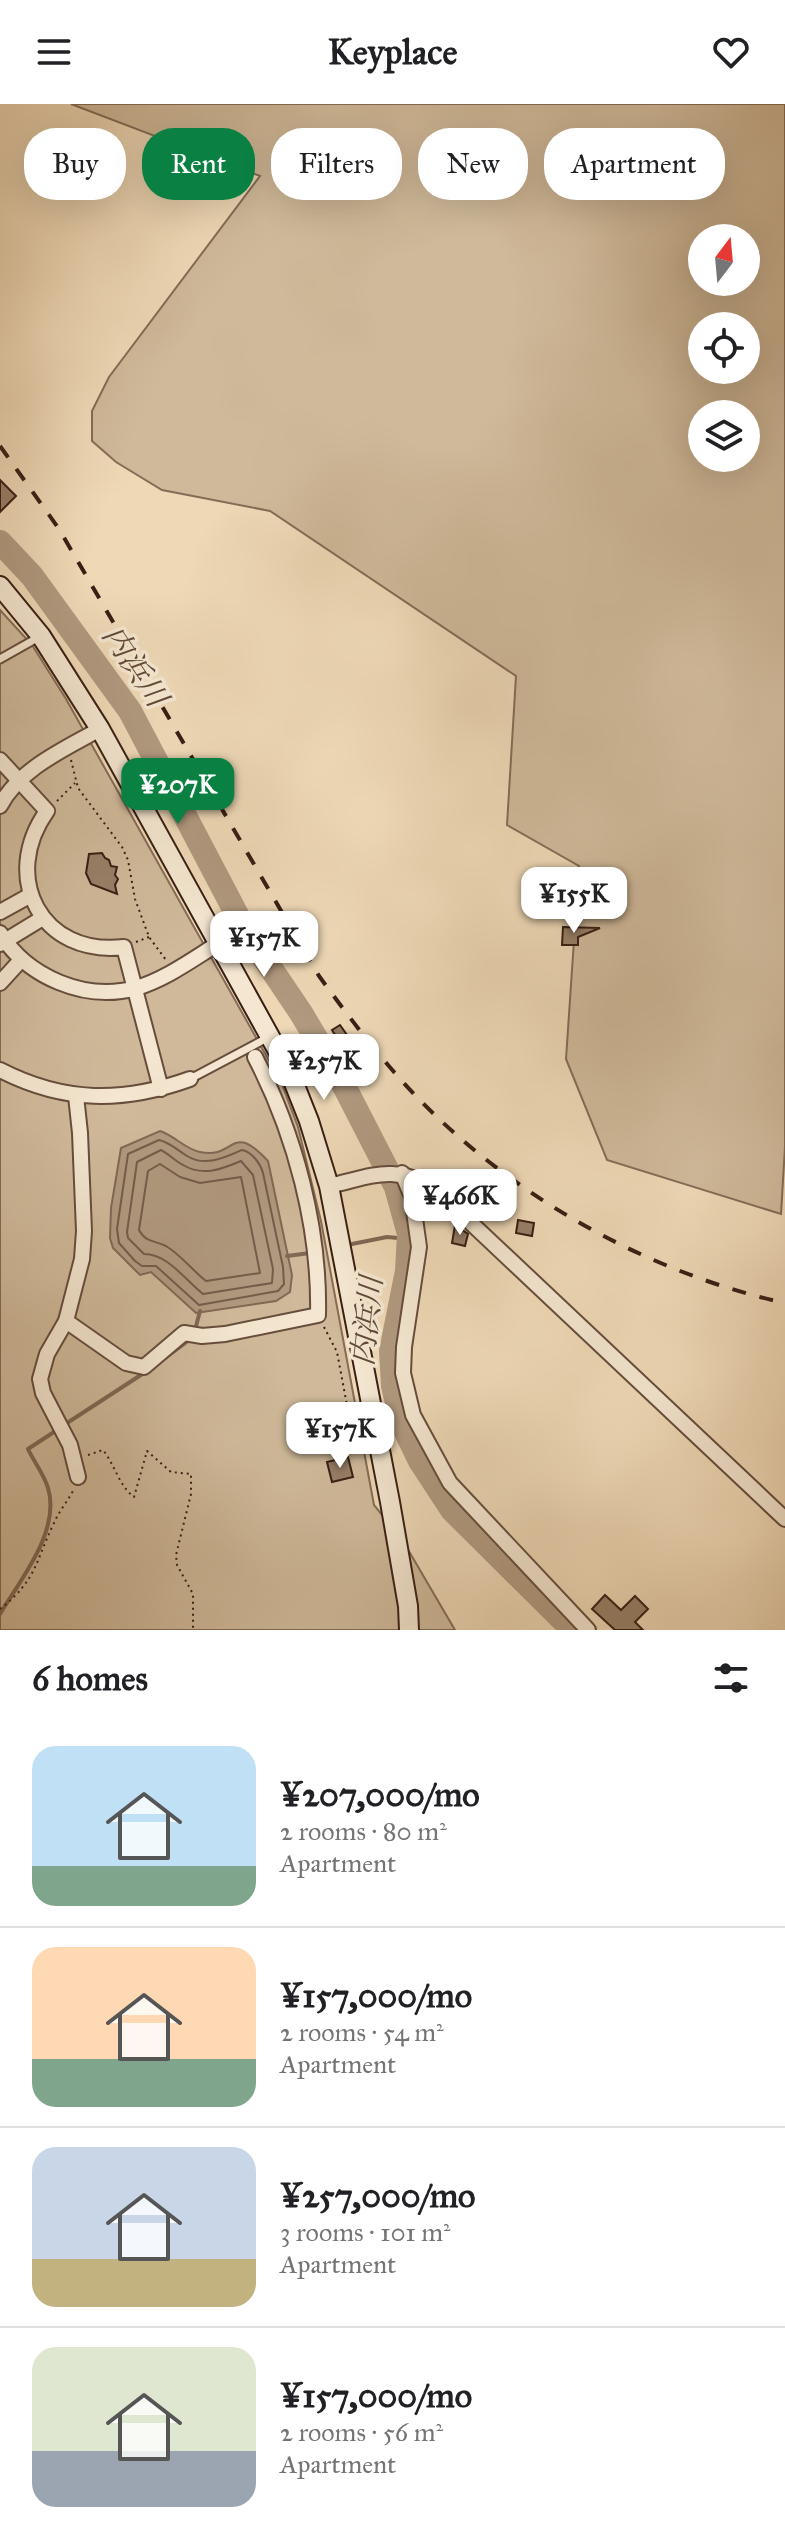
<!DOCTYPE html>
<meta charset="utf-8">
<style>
body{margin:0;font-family:"IM FELL Great Primer","Noto Serif JP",serif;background:#f6f6f6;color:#202124;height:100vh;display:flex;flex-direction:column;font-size:30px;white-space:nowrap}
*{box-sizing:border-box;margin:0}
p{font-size:26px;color:#757577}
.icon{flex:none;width:44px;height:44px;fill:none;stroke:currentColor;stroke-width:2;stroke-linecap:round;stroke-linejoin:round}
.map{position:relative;height:1526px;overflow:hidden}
.side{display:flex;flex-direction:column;background:#fff;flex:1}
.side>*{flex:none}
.banner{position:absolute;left:24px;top:24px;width:738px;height:72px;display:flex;gap:16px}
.needle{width:52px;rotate:16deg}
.tools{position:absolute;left:688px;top:120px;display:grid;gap:16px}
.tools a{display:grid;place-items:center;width:72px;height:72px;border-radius:50%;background:#fff;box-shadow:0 8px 32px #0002;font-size:40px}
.price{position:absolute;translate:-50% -68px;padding:0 18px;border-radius:16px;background:#fff;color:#222;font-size:26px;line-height:52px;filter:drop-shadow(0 2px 4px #0008)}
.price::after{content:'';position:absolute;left:50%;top:48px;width:24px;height:18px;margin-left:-12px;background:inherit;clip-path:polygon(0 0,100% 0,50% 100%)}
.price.selected{background:#0b8043;color:#fff}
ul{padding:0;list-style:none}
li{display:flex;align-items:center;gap:24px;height:200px;padding:0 32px}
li+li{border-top:2px solid #e0e0e0}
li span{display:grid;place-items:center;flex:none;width:224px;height:160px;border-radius:24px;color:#555}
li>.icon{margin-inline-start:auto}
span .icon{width:96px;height:96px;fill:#fffc;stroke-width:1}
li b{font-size:34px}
h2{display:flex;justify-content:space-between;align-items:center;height:96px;padding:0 32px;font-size:34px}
.tag{padding:0 28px;border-radius:32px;background:#fff;box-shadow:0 8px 32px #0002;font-size:28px;line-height:72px}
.tag.selected{background:#0b8043;color:#fff}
header{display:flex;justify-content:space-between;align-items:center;height:104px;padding:0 32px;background:#fff;font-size:36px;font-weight:700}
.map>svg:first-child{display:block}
.green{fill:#cfb99a;stroke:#846c57;stroke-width:2;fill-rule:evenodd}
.water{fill:#b0997f;stroke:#806854;stroke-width:2}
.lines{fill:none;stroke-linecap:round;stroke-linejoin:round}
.shore{stroke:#745c4a;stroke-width:2}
.stream{stroke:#806854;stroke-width:4}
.river{stroke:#b0997f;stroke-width:24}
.building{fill:#977f68;stroke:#381f14;stroke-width:2}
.lane-casing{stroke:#664d3c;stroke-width:11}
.street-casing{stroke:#664d3c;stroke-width:18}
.secondary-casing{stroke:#381f14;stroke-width:22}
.path{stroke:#381f14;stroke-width:2;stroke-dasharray:2 4;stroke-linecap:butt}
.lane{stroke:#f4e6d0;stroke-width:7}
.street{stroke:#f4e6d0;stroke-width:14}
.secondary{stroke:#f4e6d0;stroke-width:18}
.rail{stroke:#381f14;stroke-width:4;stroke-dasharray:14 14;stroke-linecap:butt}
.labels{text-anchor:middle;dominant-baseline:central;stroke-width:7;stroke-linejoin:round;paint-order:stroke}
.water-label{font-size:30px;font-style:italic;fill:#624a39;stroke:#f4e6d0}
</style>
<header><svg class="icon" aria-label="menu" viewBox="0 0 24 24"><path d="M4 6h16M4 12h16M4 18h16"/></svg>Keyplace<svg class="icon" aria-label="heart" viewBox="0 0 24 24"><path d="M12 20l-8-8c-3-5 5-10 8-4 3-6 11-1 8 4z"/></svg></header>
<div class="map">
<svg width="785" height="1526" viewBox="0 0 785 1526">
<rect width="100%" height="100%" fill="#eed8b6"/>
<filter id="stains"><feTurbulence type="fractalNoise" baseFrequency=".0025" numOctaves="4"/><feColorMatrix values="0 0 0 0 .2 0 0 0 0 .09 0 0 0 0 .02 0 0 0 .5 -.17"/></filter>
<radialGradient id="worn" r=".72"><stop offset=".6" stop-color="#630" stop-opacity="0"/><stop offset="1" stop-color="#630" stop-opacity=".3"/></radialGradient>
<g class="green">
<path d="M71,0H785V1043L781,1110L607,1056L566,955L579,762L507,721L516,572L270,407L162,386L116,358L92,337V307L109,273L260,72ZM702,134H746V178H702ZM702,222H746V266H702ZM702,310H746V354H702Z"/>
<polygon points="0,506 32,541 66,595 281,978 298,1023 321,1117 374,1401 403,1437 455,1526 0,1526"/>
</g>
<path class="water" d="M160,1027C175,1032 185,1045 200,1048C236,1056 230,1016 268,1057L292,1171L290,1188L276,1197L196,1209L151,1168L140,1171L113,1144L110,1134L111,1104L121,1044Z"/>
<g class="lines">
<g class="shore">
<path d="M159,1036C171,1039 177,1046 187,1052C205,1063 224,1054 242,1046C252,1048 260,1059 263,1069L283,1163L284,1180L278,1187L199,1201L156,1162H142L135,1157L119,1139L117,1125L128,1050Z"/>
<path d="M161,1046C169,1050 175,1057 183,1061C203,1073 222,1065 241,1057L253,1071L273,1165L272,1179L203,1190C185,1176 168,1150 144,1150L128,1134L127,1128L137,1058Z"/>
<path d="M160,1060L180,1073L200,1079L241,1073L260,1169L206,1177C193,1167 181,1151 166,1142C154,1136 146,1139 139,1126L148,1067Z"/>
</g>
<g class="stream">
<polyline points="352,1140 387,1133 409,1135"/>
<polyline points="287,1152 310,1149"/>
<polyline points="195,1226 200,1207"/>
<polyline points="161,1257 192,1234"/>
<polyline points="64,1321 147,1267"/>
<path d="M0,1510C20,1476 61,1427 48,1384C44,1370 34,1358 28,1345L57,1326"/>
</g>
<polyline class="river" points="0,438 32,472 130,607 245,826 301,909 341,976 396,1083 409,1130 407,1167 391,1247 393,1282 402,1320 420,1357 452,1406 573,1526"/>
</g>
<g class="building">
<polygon points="0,376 16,392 0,408"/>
<polygon points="102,749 105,754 109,756 111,762 117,763 115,771 118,775 115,781 117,790 91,780 86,769 89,750"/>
<polygon points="563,823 600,824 578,833 578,841 562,841"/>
<polygon points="340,921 352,938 343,944 332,926"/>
<polygon points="518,1116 534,1119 532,1132 516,1129"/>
<polygon points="455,1121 468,1130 465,1142 452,1139"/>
<polygon points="348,1353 353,1373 332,1378 327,1358"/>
<polygon points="605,1491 621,1506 635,1492 648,1505 635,1518 643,1526 615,1526 592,1505"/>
</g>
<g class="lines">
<g class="lane-casing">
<g id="lane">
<polyline points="0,555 39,533"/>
<polyline points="190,975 269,933"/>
</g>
</g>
<g class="street-casing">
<g id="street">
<path d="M0,656L47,707C0,773 41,853 124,843L161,985"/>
<path d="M0,702C20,664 65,645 100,625"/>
<polyline points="0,808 29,792"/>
<path d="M0,829C27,873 85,898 136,884C166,875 193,855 219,839"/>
<polyline points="0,840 41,815"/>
<polyline points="0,879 21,856"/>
<path d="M0,966C64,999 123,999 190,975"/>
<polyline points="76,992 80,1029 84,1127 82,1155 66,1217 47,1250 40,1275 43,1289 70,1341 78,1373"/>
<polyline points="402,1069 412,1093 419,1143 404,1243 403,1269 413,1311 450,1379 588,1526"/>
<path d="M329,1082C374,1072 394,1059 436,1086L785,1415"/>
<path d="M66,1217L126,1259L144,1263L184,1229L202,1232L225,1230L318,1211C320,1124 295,1030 255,953"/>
</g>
</g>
<g class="secondary-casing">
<polyline id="secondary" points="0,482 41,532 100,625 290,969 309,1017 329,1082 390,1398 408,1502 409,1526"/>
</g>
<g class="path">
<polyline points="71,656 78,684 122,743 128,756 135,795 149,833 166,856"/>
<polyline points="57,697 75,679"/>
<polyline points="136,838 149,833"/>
<polyline points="324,1223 337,1248 352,1328"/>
<path d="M88,1351L103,1346C115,1361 119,1382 134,1393L147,1347L171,1368L191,1370V1390L176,1451L177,1461L193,1490V1526"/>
<path d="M0,1505C37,1476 35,1458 54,1419C59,1407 68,1397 74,1385"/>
</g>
<use href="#lane" class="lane"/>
<use href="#street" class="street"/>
<use href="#secondary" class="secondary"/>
<path class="rail" d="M0,342L59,425L319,872C349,913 379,953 414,990C511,1092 648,1169 785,1199"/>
</g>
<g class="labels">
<g class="water-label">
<text transform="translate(135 562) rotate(56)">内浜川</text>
<text transform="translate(367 1217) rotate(-84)">内浜川</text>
</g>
</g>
<rect width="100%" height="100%" filter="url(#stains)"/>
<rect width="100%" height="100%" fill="url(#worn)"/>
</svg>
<div class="tools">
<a><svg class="needle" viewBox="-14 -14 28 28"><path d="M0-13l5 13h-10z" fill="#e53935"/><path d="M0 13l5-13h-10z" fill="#757577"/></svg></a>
<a><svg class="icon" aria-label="locate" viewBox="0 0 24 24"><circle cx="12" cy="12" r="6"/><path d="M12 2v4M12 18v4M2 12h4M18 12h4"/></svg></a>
<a><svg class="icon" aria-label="layers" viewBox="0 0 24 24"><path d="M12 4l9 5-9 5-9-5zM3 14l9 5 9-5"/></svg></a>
</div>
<b class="price selected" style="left:178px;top:722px">¥207K</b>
<b class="price" style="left:574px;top:831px">¥155K</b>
<b class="price" style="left:264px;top:875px">¥157K</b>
<b class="price" style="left:324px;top:998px">¥257K</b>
<b class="price" style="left:460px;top:1133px">¥466K</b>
<b class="price" style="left:340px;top:1366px">¥157K</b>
<div class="banner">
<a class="tag">Buy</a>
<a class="tag selected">Rent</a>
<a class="tag">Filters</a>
<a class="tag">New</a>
<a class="tag">Apartment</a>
</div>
</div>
<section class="side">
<h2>6 homes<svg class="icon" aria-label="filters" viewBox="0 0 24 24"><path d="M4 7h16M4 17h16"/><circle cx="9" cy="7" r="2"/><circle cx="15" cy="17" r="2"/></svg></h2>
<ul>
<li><span style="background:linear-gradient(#bfe0f5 75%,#7fa58c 0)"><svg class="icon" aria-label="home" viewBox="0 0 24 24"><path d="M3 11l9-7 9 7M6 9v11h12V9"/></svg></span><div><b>¥207,000/mo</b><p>2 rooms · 80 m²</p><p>Apartment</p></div></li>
<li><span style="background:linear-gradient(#ffd9b3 70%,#7fa58c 0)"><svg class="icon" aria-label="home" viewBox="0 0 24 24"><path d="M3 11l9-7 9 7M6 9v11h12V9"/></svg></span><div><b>¥157,000/mo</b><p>2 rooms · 54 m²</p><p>Apartment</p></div></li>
<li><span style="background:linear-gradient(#c9d6e8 70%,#c2b280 0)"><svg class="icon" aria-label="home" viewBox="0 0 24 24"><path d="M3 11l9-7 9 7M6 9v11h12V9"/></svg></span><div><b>¥257,000/mo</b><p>3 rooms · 101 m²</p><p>Apartment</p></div></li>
<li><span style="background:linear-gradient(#dfe7d0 65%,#9aa5b1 0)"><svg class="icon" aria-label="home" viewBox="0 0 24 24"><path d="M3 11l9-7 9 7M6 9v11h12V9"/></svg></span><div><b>¥157,000/mo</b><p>2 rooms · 56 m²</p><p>Apartment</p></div></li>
</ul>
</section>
